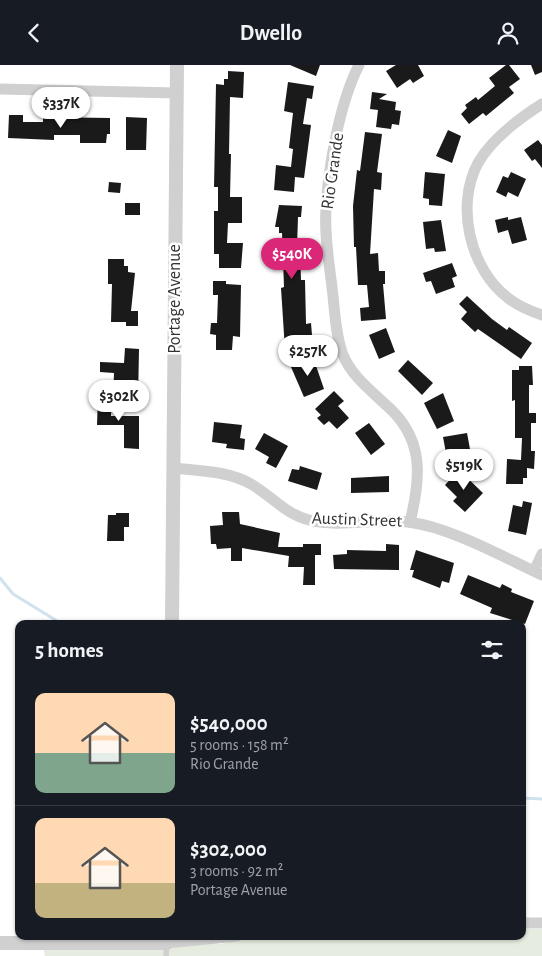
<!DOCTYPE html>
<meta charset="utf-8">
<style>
body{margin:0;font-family:"Alegreya Sans",sans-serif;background:#242831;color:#f1f3f6;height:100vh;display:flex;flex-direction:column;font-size:19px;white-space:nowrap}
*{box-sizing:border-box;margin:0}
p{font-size:16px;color:#9ea1a6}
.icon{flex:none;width:28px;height:28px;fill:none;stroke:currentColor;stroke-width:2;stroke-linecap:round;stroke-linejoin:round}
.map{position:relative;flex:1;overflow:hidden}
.sheet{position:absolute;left:15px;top:555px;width:511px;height:320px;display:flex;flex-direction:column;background:#171b24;border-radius:10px;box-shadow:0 1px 4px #0004}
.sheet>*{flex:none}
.price{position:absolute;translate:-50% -42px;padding:0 11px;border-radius:18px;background:#fff;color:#222;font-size:16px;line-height:32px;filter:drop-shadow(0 1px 2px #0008)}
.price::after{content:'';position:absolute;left:50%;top:30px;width:15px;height:11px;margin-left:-8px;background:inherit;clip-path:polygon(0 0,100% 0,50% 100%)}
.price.current{background:#db2777;color:#fff}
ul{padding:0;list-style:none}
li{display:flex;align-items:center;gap:15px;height:125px;padding:0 20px}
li+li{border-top:1px solid #363941}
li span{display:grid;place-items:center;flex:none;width:140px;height:100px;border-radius:10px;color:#555}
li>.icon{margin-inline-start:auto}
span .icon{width:60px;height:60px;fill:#fffc;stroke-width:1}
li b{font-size:21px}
h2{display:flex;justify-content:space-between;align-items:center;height:60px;padding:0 20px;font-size:21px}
header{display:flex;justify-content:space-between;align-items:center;height:65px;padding:0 20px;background:#171b24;font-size:22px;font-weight:700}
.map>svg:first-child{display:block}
.green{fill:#e6ecdf}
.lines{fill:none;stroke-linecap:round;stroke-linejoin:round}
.stream{stroke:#cfe2ee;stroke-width:3}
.building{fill:#1a1a1a}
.service{stroke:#d0d0d0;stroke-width:5.5}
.minor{stroke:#d0d0d0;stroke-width:11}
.tertiary{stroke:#d0d0d0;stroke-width:14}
.labels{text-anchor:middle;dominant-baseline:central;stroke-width:5;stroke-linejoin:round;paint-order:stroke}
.street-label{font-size:18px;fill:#333;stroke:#fff}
</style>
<header><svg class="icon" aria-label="back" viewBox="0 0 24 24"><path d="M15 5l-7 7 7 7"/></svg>Dwello<svg class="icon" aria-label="person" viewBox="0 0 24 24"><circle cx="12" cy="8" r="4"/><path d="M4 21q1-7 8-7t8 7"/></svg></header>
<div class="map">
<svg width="542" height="891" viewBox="0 0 542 891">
<rect width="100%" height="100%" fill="#fff"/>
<polygon class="green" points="523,864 542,864 542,891 45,891 43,881 221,879 257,871 522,871"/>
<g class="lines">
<g class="stream">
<polyline points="0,513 13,529 62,559"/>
<polyline points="522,733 542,734"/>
</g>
</g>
<g class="building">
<polygon points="290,0 320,0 316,11"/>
<polygon points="396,0 418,0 424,11 413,18 410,14 397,23 386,6"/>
<polygon points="506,0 509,0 520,14 509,22 514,28 486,51 483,48 469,59 461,49 467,43 465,40 476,32 478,35 495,21 489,13"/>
<polygon points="531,0 542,0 542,7 535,10"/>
<polygon points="228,6 244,7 243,33 230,32 229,89 231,89 230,132 242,132 242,158 228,158 227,178 243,178 241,203 219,203 219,189 214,189 214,146 218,146 218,122 214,122 216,19 224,20 224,14 228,14"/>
<polygon points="288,17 314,21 312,34 307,33 303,59 311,60 304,113 295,112 294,127 274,125 276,100 291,102 293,84 289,83 293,48 284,46"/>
<polygon points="372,27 387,29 379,34 396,37 395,45 401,46 399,60 392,59 391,64 376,62 378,45 370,44"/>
<polygon points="9,50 23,50 23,57 43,57 43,52 110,53 110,69 107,69 106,78 80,78 80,70 54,70 54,75 8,73"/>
<polygon points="126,52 147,53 146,85 126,85"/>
<polygon points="448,65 461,71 452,98 436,91"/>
<polygon points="365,67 382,69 377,107 382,108 381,125 374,124 370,189 378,188 379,206 385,206 385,219 383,219 386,254 361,256 360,243 369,242 367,220 358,220 356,182 354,182 353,141 357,105 360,106"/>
<polygon points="538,75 542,80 542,103 535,94 532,96 524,85"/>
<polygon points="425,107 445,109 442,141 429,140 429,134 423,133"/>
<polygon points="511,107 526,114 518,132 508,127 506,132 496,127 503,111 508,113"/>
<polygon points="109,117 121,118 120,128 108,127"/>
<rect x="125" y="138" width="15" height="12"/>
<polygon points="279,140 302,141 301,152 298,152 297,182 300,181 301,215 305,215 306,259 311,258 312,270 304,271 304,276 300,277 301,284 285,285 281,223 284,222 282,168 279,168 279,162 275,162"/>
<polygon points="508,152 508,155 521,152 527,175 512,179 508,165 498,168 495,155"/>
<polygon points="441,155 446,186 435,187 434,183 426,184 423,157"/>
<polygon points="108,194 124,194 124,201 128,201 128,207 135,208 131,246 138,246 138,261 126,261 126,257 111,257 112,219 108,219"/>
<polygon points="452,198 457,211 452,213 455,222 436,229 431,216 426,217 423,208"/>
<polygon points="213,216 226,216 226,219 241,220 240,272 233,271 232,285 216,285 216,270 210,269 211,258 217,258 218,230 213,230"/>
<polygon points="467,231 492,254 507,265 509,262 532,278 521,294 478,264 475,267 461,254 467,247 459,239"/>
<polygon points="386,263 395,287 379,294 369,270"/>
<polygon points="125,283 139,284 138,336 113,335 114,308 100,307 100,297 124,298"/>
<polygon points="313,292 324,324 304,332 291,302"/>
<polygon points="408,295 433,318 422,330 398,306"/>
<polygon points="519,301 532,301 533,320 529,320 529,348 536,348 536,358 531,358 531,386 535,386 534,404 527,403 527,413 523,413 523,419 506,419 507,394 521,395 522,373 515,373 515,335 512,336 512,305 519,305"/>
<polygon points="334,326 344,336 338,341 349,353 337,364 329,356 324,360 317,353 321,350 315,344"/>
<polygon points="443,328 454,356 437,364 424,338"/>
<polygon points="98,330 112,330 111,351 139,351 139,384 124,383 124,360 97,360"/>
<polygon points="214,357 242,360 240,373 245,374 244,385 226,383 227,379 212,377"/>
<polygon points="369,358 385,379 371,390 355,368"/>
<polygon points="264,368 288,381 276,403 266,398 269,392 255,384"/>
<polygon points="467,368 472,395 448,399 443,372"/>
<polygon points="300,401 322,408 317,425 288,416 292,404 299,405"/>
<polygon points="459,405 483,428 465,447 453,436 457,432 445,420"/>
<polygon points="389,411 389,427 351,428 351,413"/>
<polygon points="523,436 532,438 526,470 508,466 513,440 522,442"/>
<polygon points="222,447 239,447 240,459 280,468 278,482 303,482 303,479 321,479 321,490 315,490 315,520 303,520 304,502 288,502 289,491 242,483 242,496 231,496 231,483 217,484 216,479 211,479 210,461 223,460"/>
<polygon points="116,448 129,448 129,462 124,462 124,476 107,476 108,450 116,450"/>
<polygon points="386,479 399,480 399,505 334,504 333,490 347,489 347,485 386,486"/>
<polygon points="416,485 454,498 449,518 442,516 440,523 412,512 414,505 410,505"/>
<polygon points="468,510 500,523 502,519 512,524 511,527 534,536 525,559 490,548 492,543 460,529"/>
</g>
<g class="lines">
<polyline class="service" points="166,891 167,878"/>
<g class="minor">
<path d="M359,0C340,37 328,102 326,144C324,173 330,202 333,231C335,250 336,272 343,290C352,311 369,324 385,339C425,373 421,412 410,457"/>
<polyline points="0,24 176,28"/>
<path d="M542,39C520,53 491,75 478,98C455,141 470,204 508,233C518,241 530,246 542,250"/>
<path d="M174,403C201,406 228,406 251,419C272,431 285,449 309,455C341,463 375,453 408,457C450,462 503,492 542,510"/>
<polyline points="534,506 542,489"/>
<polyline points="522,858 542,858"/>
<polyline points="167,878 237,871"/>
</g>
<g class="tertiary">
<polyline points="172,559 177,0"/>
<polyline points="0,878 167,878 167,871"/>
</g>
</g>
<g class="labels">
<g class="street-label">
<text transform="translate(333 106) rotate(-82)">Rio Grande</text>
<text transform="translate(175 234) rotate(-90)">Portage Avenue</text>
<text transform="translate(357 455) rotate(2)">Austin Street</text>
</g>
</g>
</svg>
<b class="price" style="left:61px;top:64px">$337K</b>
<b class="price current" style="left:292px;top:215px">$540K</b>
<b class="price" style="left:308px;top:312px">$257K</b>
<b class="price" style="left:119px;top:357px">$302K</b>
<b class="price" style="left:464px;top:426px">$519K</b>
<section class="sheet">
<h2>5 homes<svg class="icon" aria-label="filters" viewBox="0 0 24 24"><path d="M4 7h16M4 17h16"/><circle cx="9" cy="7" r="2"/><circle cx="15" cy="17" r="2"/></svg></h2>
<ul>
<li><span style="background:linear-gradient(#ffd9b3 60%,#7fa58c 0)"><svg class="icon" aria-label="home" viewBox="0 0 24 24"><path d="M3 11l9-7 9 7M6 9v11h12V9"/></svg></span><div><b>$540,000</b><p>5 rooms · 158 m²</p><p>Rio Grande</p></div></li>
<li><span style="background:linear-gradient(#ffd9b3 65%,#c2b280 0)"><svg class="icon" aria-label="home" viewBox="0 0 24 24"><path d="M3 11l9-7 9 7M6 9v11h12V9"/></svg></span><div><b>$302,000</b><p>3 rooms · 92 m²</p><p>Portage Avenue</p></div></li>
</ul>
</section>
</div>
